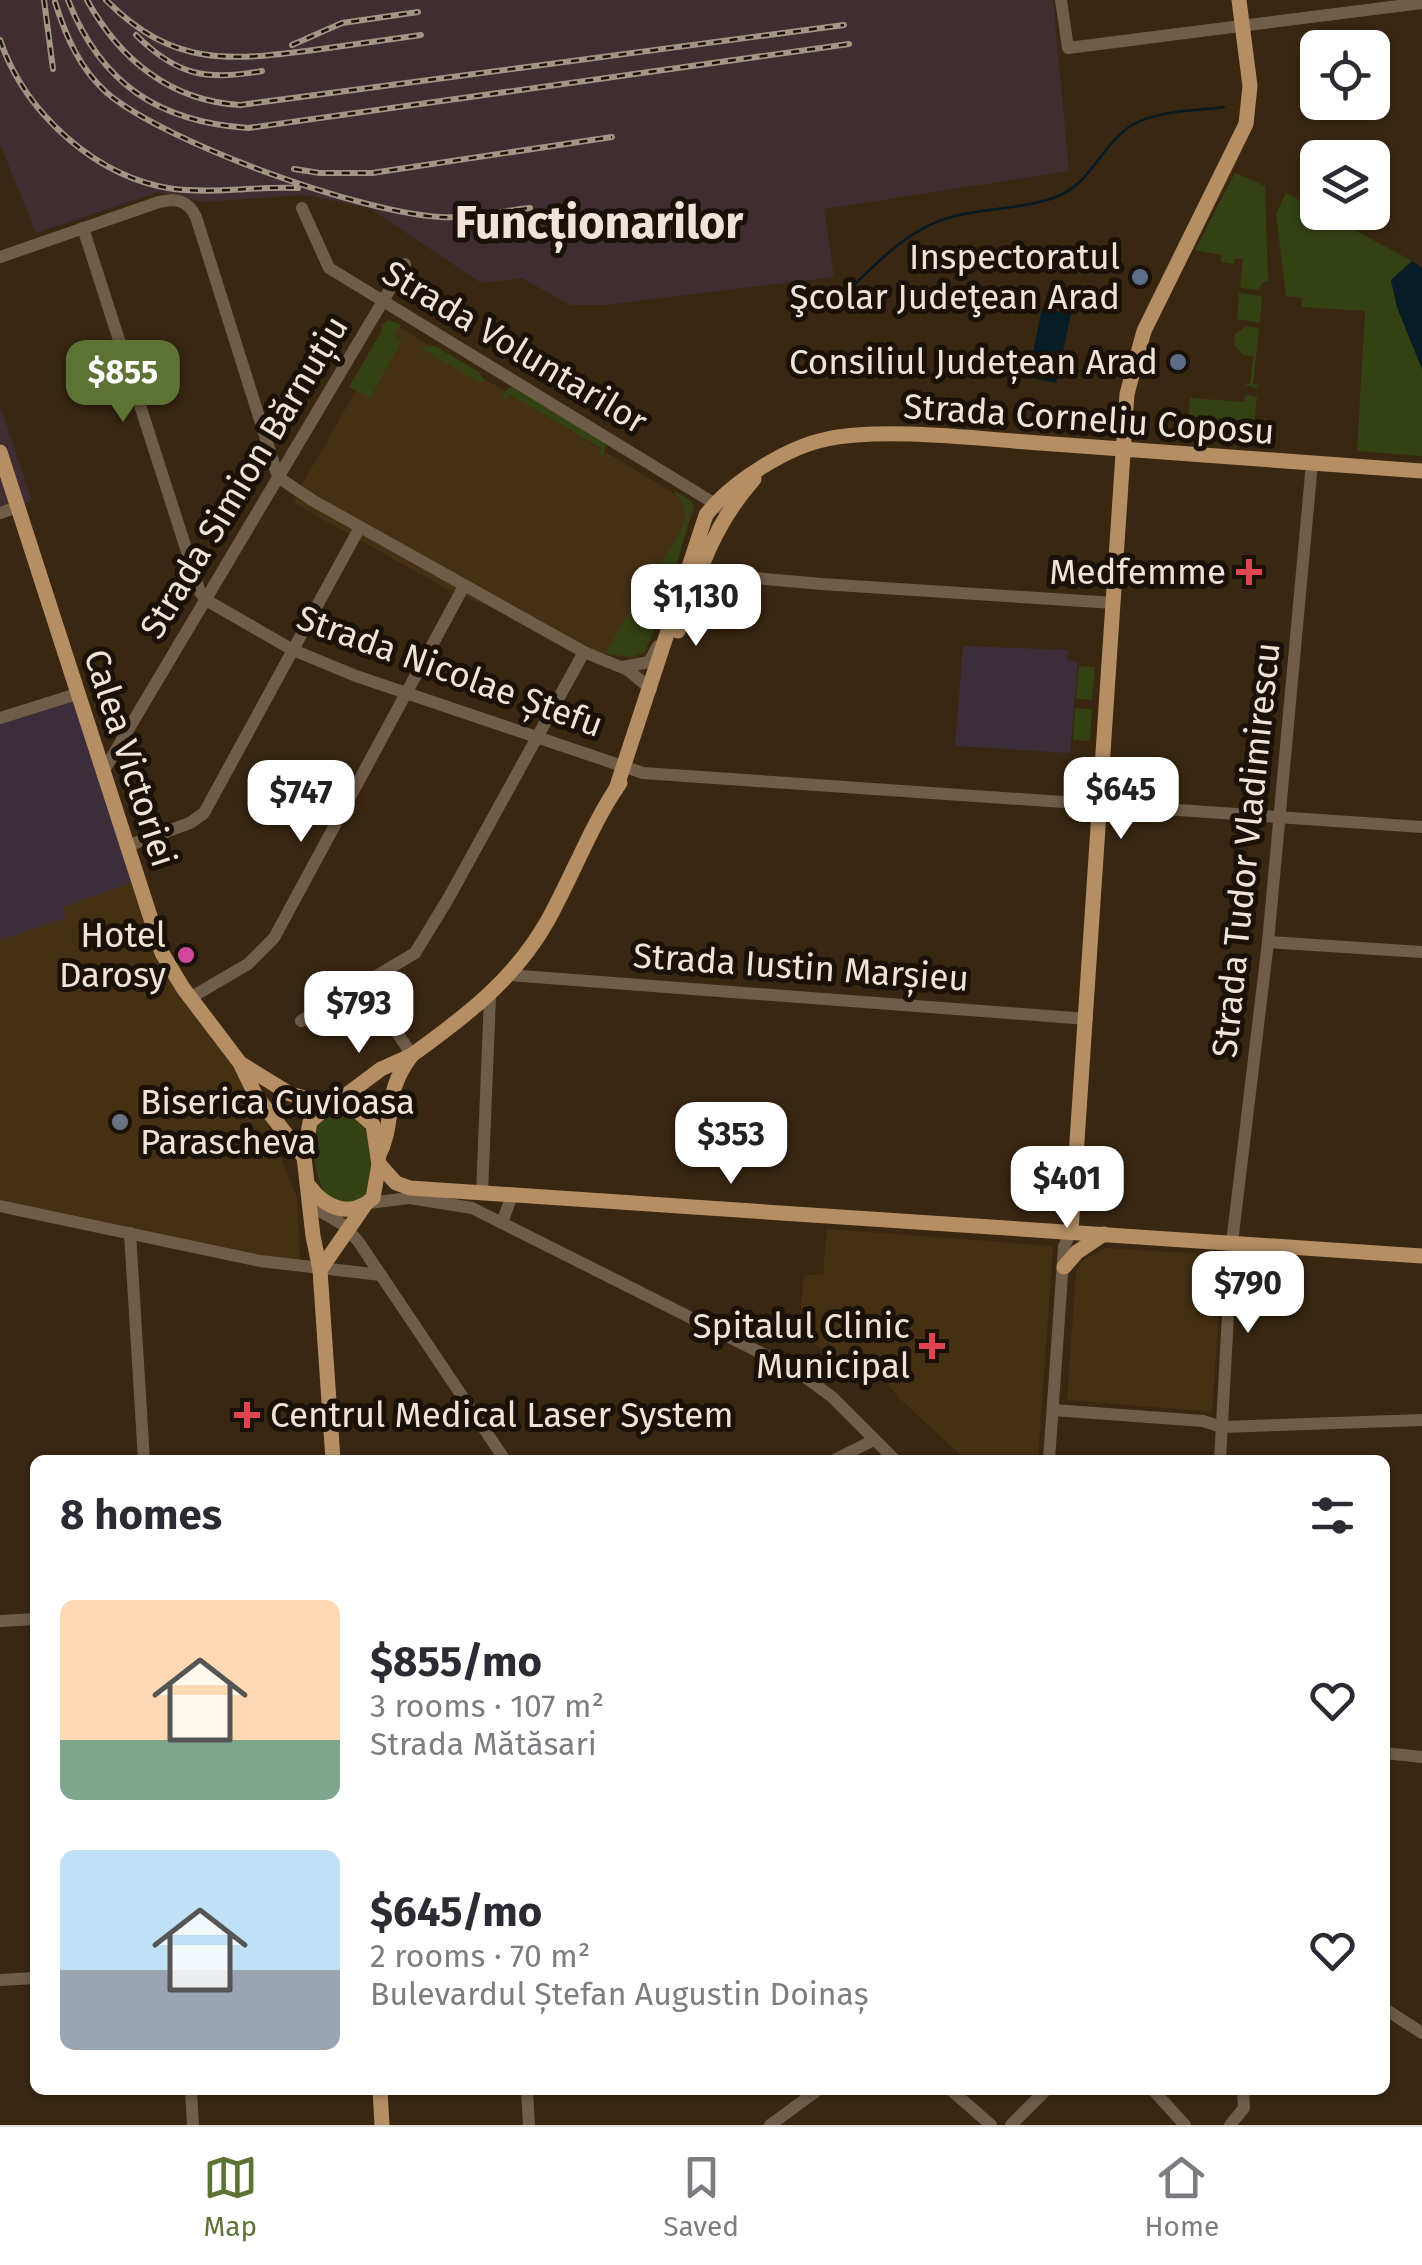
<!DOCTYPE html>
<meta charset="utf-8">
<style>
body{margin:0;font-family:"Fira Sans",sans-serif;background:#f7f7f7;color:#2b2b33;height:100vh;display:flex;flex-direction:column;font-size:38px;white-space:nowrap}
*{box-sizing:border-box;margin:0}
p{font-size:32px;color:#7c7c81}
.icon{flex:none;width:55px;height:55px;fill:none;stroke:currentColor;stroke-width:2;stroke-linecap:round;stroke-linejoin:round}
.map{position:relative;flex:1;overflow:hidden}
.drawer{position:absolute;left:30px;top:1455px;width:1360px;height:640px;display:flex;flex-direction:column;background:#fff;border-radius:15px;box-shadow:0 2px 8px #0004}
.drawer>*{flex:none}
.tools{position:absolute;left:1300px;top:30px;display:grid;gap:20px}
.tools a{display:grid;place-items:center;width:90px;height:90px;border-radius:15px;background:#fff;box-shadow:0 2px 8px #0004;font-size:50px}
.price{position:absolute;translate:-50% -85px;padding:0 22px;border-radius:20px;background:#fff;color:#222;font-size:32px;line-height:65px;filter:drop-shadow(0 2px 5px #0008)}
.price::after{content:'';position:absolute;left:50%;top:60px;width:30px;height:22px;margin-left:-15px;background:inherit;clip-path:polygon(0 0,100% 0,50% 100%)}
.price.on{background:#5c7334;color:#fff}
ul{padding:0;list-style:none}
li{display:flex;align-items:center;gap:30px;height:250px;padding:0 30px}
li span{display:grid;place-items:center;flex:none;width:280px;height:200px;border-radius:15px;color:#555}
li>.icon{margin-inline-start:auto}
span .icon{width:120px;height:120px;fill:#fffc;stroke-width:1}
li b{font-size:42px}
h2{display:flex;justify-content:space-between;align-items:center;height:120px;padding:0 30px;font-size:42px}
.dock{display:flex;justify-content:space-around;align-items:center;height:140px;border-top:2px solid #e1e1e2;background:#fff;font-size:28px;color:#7c7c81}
.dock a{display:grid;justify-items:center;gap:5px}
.dock .on{color:#5c7334}
.map>svg:first-child{display:block}
.built{fill:#463014}
.industrial{fill:#402d32}
.education{fill:#3c2d3a}
.green{fill:#344113}
.water{fill:#061c26}
.lines{fill:none;stroke-linecap:round;stroke-linejoin:round}
.stream{stroke:#061c26;stroke-width:2.5}
.minor{stroke:#705d49;stroke-width:12}
.major{stroke:#b58e64;stroke-width:15}
.rail-casing{stroke:#a39584;stroke-width:6}
.rail{stroke:#1a1209;stroke-width:2.5;stroke-dasharray:8;stroke-linecap:butt}
.service-dot{fill:#5c6f8a;stroke:#1a1209;stroke-width:4}
.health-dot{fill:#e0444e;stroke:#1a1209;stroke-width:4}
.hotel-dot{fill:#d1479c;stroke:#1a1209;stroke-width:4}
.worship-dot{fill:#6b7280;stroke:#1a1209;stroke-width:4}
.labels{text-anchor:middle;dominant-baseline:central;stroke-width:10;stroke-linejoin:round;paint-order:stroke}
.poi-label{font-size:35px;fill:#efe4d7;stroke:#1a1209;text-anchor:end}
.street-label{font-size:35px;fill:#efe4d7;stroke:#1a1209}
.district-label{font-size:45px;font-weight:bold;fill:#efe4d7;stroke:#1a1209}
</style>
<div class="map">
<svg width="1422" height="2125" viewBox="0 0 1422 2125">
<rect width="100%" height="100%" fill="#392712"/>
<g class="built">
<polygon points="394,324 695,506 644,653 632,659 593,651 445,588 292,502"/>
<polygon points="138,880 150,921 256,1096 297,1198 300,1262 297,1263 0,1206 0,940 65,918 62,907"/>
<polygon points="827,1229 1053,1246 1038,1460 966,1460 900,1399 867,1360 836,1357 799,1335 804,1275 823,1275"/>
<polygon points="1105,1248 1223,1255 1212,1412 1067,1400 1076,1272 1082,1261"/>
</g>
<g class="industrial">
<polygon points="0,0 1053,0 1069,171 824,209 834,277 606,305 570,305 522,278 481,283 369,208 305,195 203,202 158,192 36,233 0,144"/>
<polygon points="0,405 32,501 0,511"/>
</g>
<g class="education">
<polygon points="963,646 1068,650 1067,660 1078,662 1070,753 955,746"/>
<polygon points="77,694 138,880 63,907 66,918 0,940 0,718"/>
</g>
<g class="green">
<polygon points="1235,173 1265,186 1268,281 1262,283 1259,290 1240,288 1243,259 1235,259 1234,264 1221,262 1221,255 1195,250"/>
<polygon points="1286,193 1412,261 1391,280 1397,307 1422,369 1422,456 1357,451 1365,311 1301,307 1302,298 1286,296 1276,214"/>
<polygon points="1239,293 1262,296 1260,323 1237,319"/>
<polygon points="389,320 401,325 394,336 402,340 370,398 349,387 382,330 381,325"/>
<polygon points="1246,326 1259,328 1253,384 1259,385 1255,388 1244,384 1250,384 1253,356 1243,355 1234,345 1235,334"/>
<polygon points="435,346 479,372 484,380 480,383 419,347"/>
<polygon points="512,387 606,443 603,456 599,455 602,449 509,394 505,400 502,398 508,388"/>
<polygon points="1245,395 1257,397 1254,424 1188,419 1190,398 1244,402"/>
<path d="M675,491L692,502L693,507L677,563L663,565L661,563C673,542 700,513 675,495Z"/>
<polygon points="651,581 665,587 668,595 645,652 631,657 605,653 645,586"/>
<polygon points="1079,666 1095,667 1092,700 1076,699"/>
<polygon points="1075,708 1092,709 1090,741 1073,740"/>
<path d="M344,1113C376,1121 379,1172 365,1197L351,1204L330,1201C315,1181 311,1151 318,1126L331,1114Z"/>
</g>
<g class="water">
<polygon points="1412,261 1422,268 1422,369 1397,307 1391,280"/>
<polygon points="1042,308 1071,314 1056,383 1028,377"/>
</g>
<g class="lines">
<path class="stream" d="M841,298C873,267 906,229 951,217C985,208 1023,209 1056,197C1092,184 1102,142 1134,124C1159,110 1196,111 1224,107"/>
<g class="minor">
<polyline points="1061,0 1068,48 1422,3"/>
<polyline points="302,208 329,268 722,508"/>
<polyline points="83,228 200,592 206,600 293,650 356,676 643,773 1422,827"/>
<path d="M0,257L159,202C176,198 188,200 196,217L278,477L312,500L584,652L628,670L651,689"/>
<polyline points="0,513 18,507"/>
<polyline points="700,570 720,575 822,584 1114,603"/>
<polyline points="623,667 649,662 658,646"/>
<polyline points="0,718 77,694"/>
<polyline points="103,772 405,264"/>
<polyline points="127,846 190,823 204,813 360,527"/>
<polyline points="1268,942 1422,952"/>
<polyline points="509,975 1087,1019"/>
<polyline points="365,985 412,1055"/>
<polyline points="190,998 248,964 274,938 464,586"/>
<polyline points="301,1021 415,953 448,899 584,652"/>
<polyline points="482,1193 490,997"/>
<polyline points="368,1203 410,1198 472,1208 797,1371 832,1397 895,1460"/>
<polyline points="310,1205 342,1224 358,1241 505,1460"/>
<polyline points="0,1206 260,1261 381,1275"/>
<polyline points="502,1223 512,1195"/>
<polyline points="130,1233 144,1460"/>
<polyline points="1053,1410 1203,1421 1222,1427 1422,1420"/>
<polyline points="834,1460 874,1440"/>
<polyline points="1049,1460 1064,1247 1071,1231"/>
<polyline points="1220,1460 1232,1243 1268,942 1312,463"/>
<polyline points="0,1621 35,1619"/>
<polyline points="1385,1753 1422,1757"/>
<polyline points="0,1980 35,1978"/>
<polyline points="1385,2009 1422,2033"/>
<polyline points="191,2090 193,2125"/>
<polyline points="527,2090 529,2125"/>
<polyline points="951,2090 991,2125"/>
<polyline points="1153,2090 1185,2125"/>
<polyline points="770,2125 818,2090"/>
<polyline points="1011,2125 1046,2090"/>
<polyline points="1230,2125 1244,2108 1243,2090"/>
</g>
<g class="major">
<polyline points="0,452 162,953 183,988 240,1063 256,1096 304,1157"/>
<path d="M678,631C698,574 713,525 754,479"/>
<path d="M616,789L706,515C730,483 787,447 827,439C886,427 979,439 1040,443C1168,452 1295,462 1422,471"/>
<polyline points="243,1065 290,1094 331,1105"/>
<polyline points="334,1104 381,1069 412,1055"/>
<path d="M378,1157C397,1121 381,1094 412,1055C466,1016 515,979 548,920C572,877 593,821 620,783"/>
<polyline points="379,1164 396,1183 410,1188 1422,1256"/>
<path d="M309,1186C325,1208 350,1219 373,1198L379,1164L373,1125L355,1109L337,1104L328,1106L310,1122L304,1157L313,1236L320,1270L333,1460"/>
<polyline points="1071,1231 1127,394 1144,331 1246,124 1250,86 1239,0"/>
<polyline points="1064,1267 1077,1252 1104,1234"/>
<polyline points="320,1270 365,1205"/>
<polyline points="380,2090 382,2125"/>
</g>
<g class="rail-casing">
<g id="rail">
<polyline points="44,0 53,69"/>
<path d="M68,0C101,84 159,122 248,128L849,44"/>
<path d="M87,0C120,60 171,101 240,105L844,25"/>
<path d="M106,0C172,67 229,61 314,50C350,45 386,40 421,35"/>
<path d="M55,2C66,37 80,69 107,93C166,143 362,213 440,217C469,219 501,211 530,208"/>
<path d="M136,35C177,76 207,81 262,71"/>
<path d="M0,40C25,113 96,178 174,189C215,194 257,186 298,188"/>
<polyline points="292,45 342,23 418,12"/>
<polyline points="294,169 320,173 372,173 612,137"/>
</g>
</g>
<use href="#rail" class="rail"/>
</g>
<g class="service-dot">
<circle cx="1140" cy="277" r="10"/>
<circle cx="1178" cy="362" r="10"/>
</g>
<g class="health-dot">
<path d="M1244 557h10v10h10v10h-10v10h-10v-10h-10v-10h10z"/>
<path d="M927 1331h10v10h10v10h-10v10h-10v-10h-10v-10h10z"/>
<path d="M242 1400h10v10h10v10h-10v10h-10v-10h-10v-10h10z"/>
</g>
<circle class="hotel-dot" cx="186" cy="955" r="10"/>
<circle class="worship-dot" cx="120" cy="1122" r="10"/>
<g class="labels">
<g class="poi-label">
<text x="1120" y="257">Inspectoratul<tspan x="1120" dy="40">Şcolar Judeţean Arad</tspan></text>
<text x="1158" y="362">Consiliul Județean Arad</text>
<text x="1226" y="572">Medfemme</text>
<text x="166" y="935">Hotel<tspan x="166" dy="40">Darosy</tspan></text>
<text x="140" y="1102" text-anchor="start">Biserica Cuvioasa<tspan x="140" dy="40">Parascheva</tspan></text>
<text x="910" y="1326">Spitalul Clinic<tspan x="910" dy="40">Municipal</tspan></text>
<text x="270" y="1415" text-anchor="start">Centrul Medical Laser System</text>
</g>
<g class="street-label">
<text transform="translate(515 347) rotate(31)">Strada Voluntarilor</text>
<text transform="translate(1089 419) rotate(4)">Strada Corneliu Coposu</text>
<text transform="translate(244 477) rotate(-59)">Strada Simion Bărnuțiu</text>
<text transform="translate(450 671) rotate(20)">Strada Nicolae Ștefu</text>
<text transform="translate(130 758) rotate(72)">Calea Victoriei</text>
<text transform="translate(1246 850) rotate(-84)">Strada Tudor Vladimirescu</text>
<text transform="translate(801 967) rotate(4)">Strada Iustin Marșieu</text>
</g>
<g class="district-label">
<text x="599" y="223">Funcționarilor</text>
</g>
</g>
</svg>
<div class="tools">
<a><svg class="icon" aria-label="locate" viewBox="0 0 24 24"><circle cx="12" cy="12" r="6"/><path d="M12 2v4M12 18v4M2 12h4M18 12h4"/></svg></a>
<a><svg class="icon" aria-label="layers" viewBox="0 0 24 24"><path d="M12 4l9 5-9 5-9-5zM3 14l9 5 9-5"/></svg></a>
</div>
<b class="price on" style="left:123px;top:425px">$855</b>
<b class="price" style="left:696px;top:649px">$1,130</b>
<b class="price" style="left:1121px;top:842px">$645</b>
<b class="price" style="left:301px;top:845px">$747</b>
<b class="price" style="left:359px;top:1056px">$793</b>
<b class="price" style="left:731px;top:1187px">$353</b>
<b class="price" style="left:1067px;top:1231px">$401</b>
<b class="price" style="left:1248px;top:1336px">$790</b>
<section class="drawer">
<h2>8 homes<svg class="icon" aria-label="filters" viewBox="0 0 24 24"><path d="M4 7h16M4 17h16"/><circle cx="9" cy="7" r="2"/><circle cx="15" cy="17" r="2"/></svg></h2>
<ul>
<li><span style="background:linear-gradient(#ffd9b3 70%,#7fa58c 0)"><svg class="icon" aria-label="home" viewBox="0 0 24 24"><path d="M3 11l9-7 9 7M6 9v11h12V9"/></svg></span><div><b>$855/mo</b><p>3 rooms · 107 m²</p><p>Strada Mătăsari</p></div><svg class="icon" aria-label="heart" viewBox="0 0 24 24"><path d="M12 20l-8-8c-3-5 5-10 8-4 3-6 11-1 8 4z"/></svg></li>
<li><span style="background:linear-gradient(#bfe0f5 60%,#9aa5b1 0)"><svg class="icon" aria-label="home" viewBox="0 0 24 24"><path d="M3 11l9-7 9 7M6 9v11h12V9"/></svg></span><div><b>$645/mo</b><p>2 rooms · 70 m²</p><p>Bulevardul Ștefan Augustin Doinaș</p></div><svg class="icon" aria-label="heart" viewBox="0 0 24 24"><path d="M12 20l-8-8c-3-5 5-10 8-4 3-6 11-1 8 4z"/></svg></li>
</ul>
</section>
</div>
<nav class="dock">
<a class="on"><svg class="icon" aria-label="map" viewBox="0 0 24 24"><path d="M3 6l6-2 6 2 6-2v14l-6 2-6-2-6 2zM9 4v14M15 6v14"/></svg>Map</a>
<a><svg class="icon" aria-label="saved" viewBox="0 0 24 24"><path d="M7 4h10v16l-5-4-5 4z"/></svg>Saved</a>
<a><svg class="icon" aria-label="home" viewBox="0 0 24 24"><path d="M3 11l9-7 9 7M6 9v11h12V9"/></svg>Home</a>
</nav>
